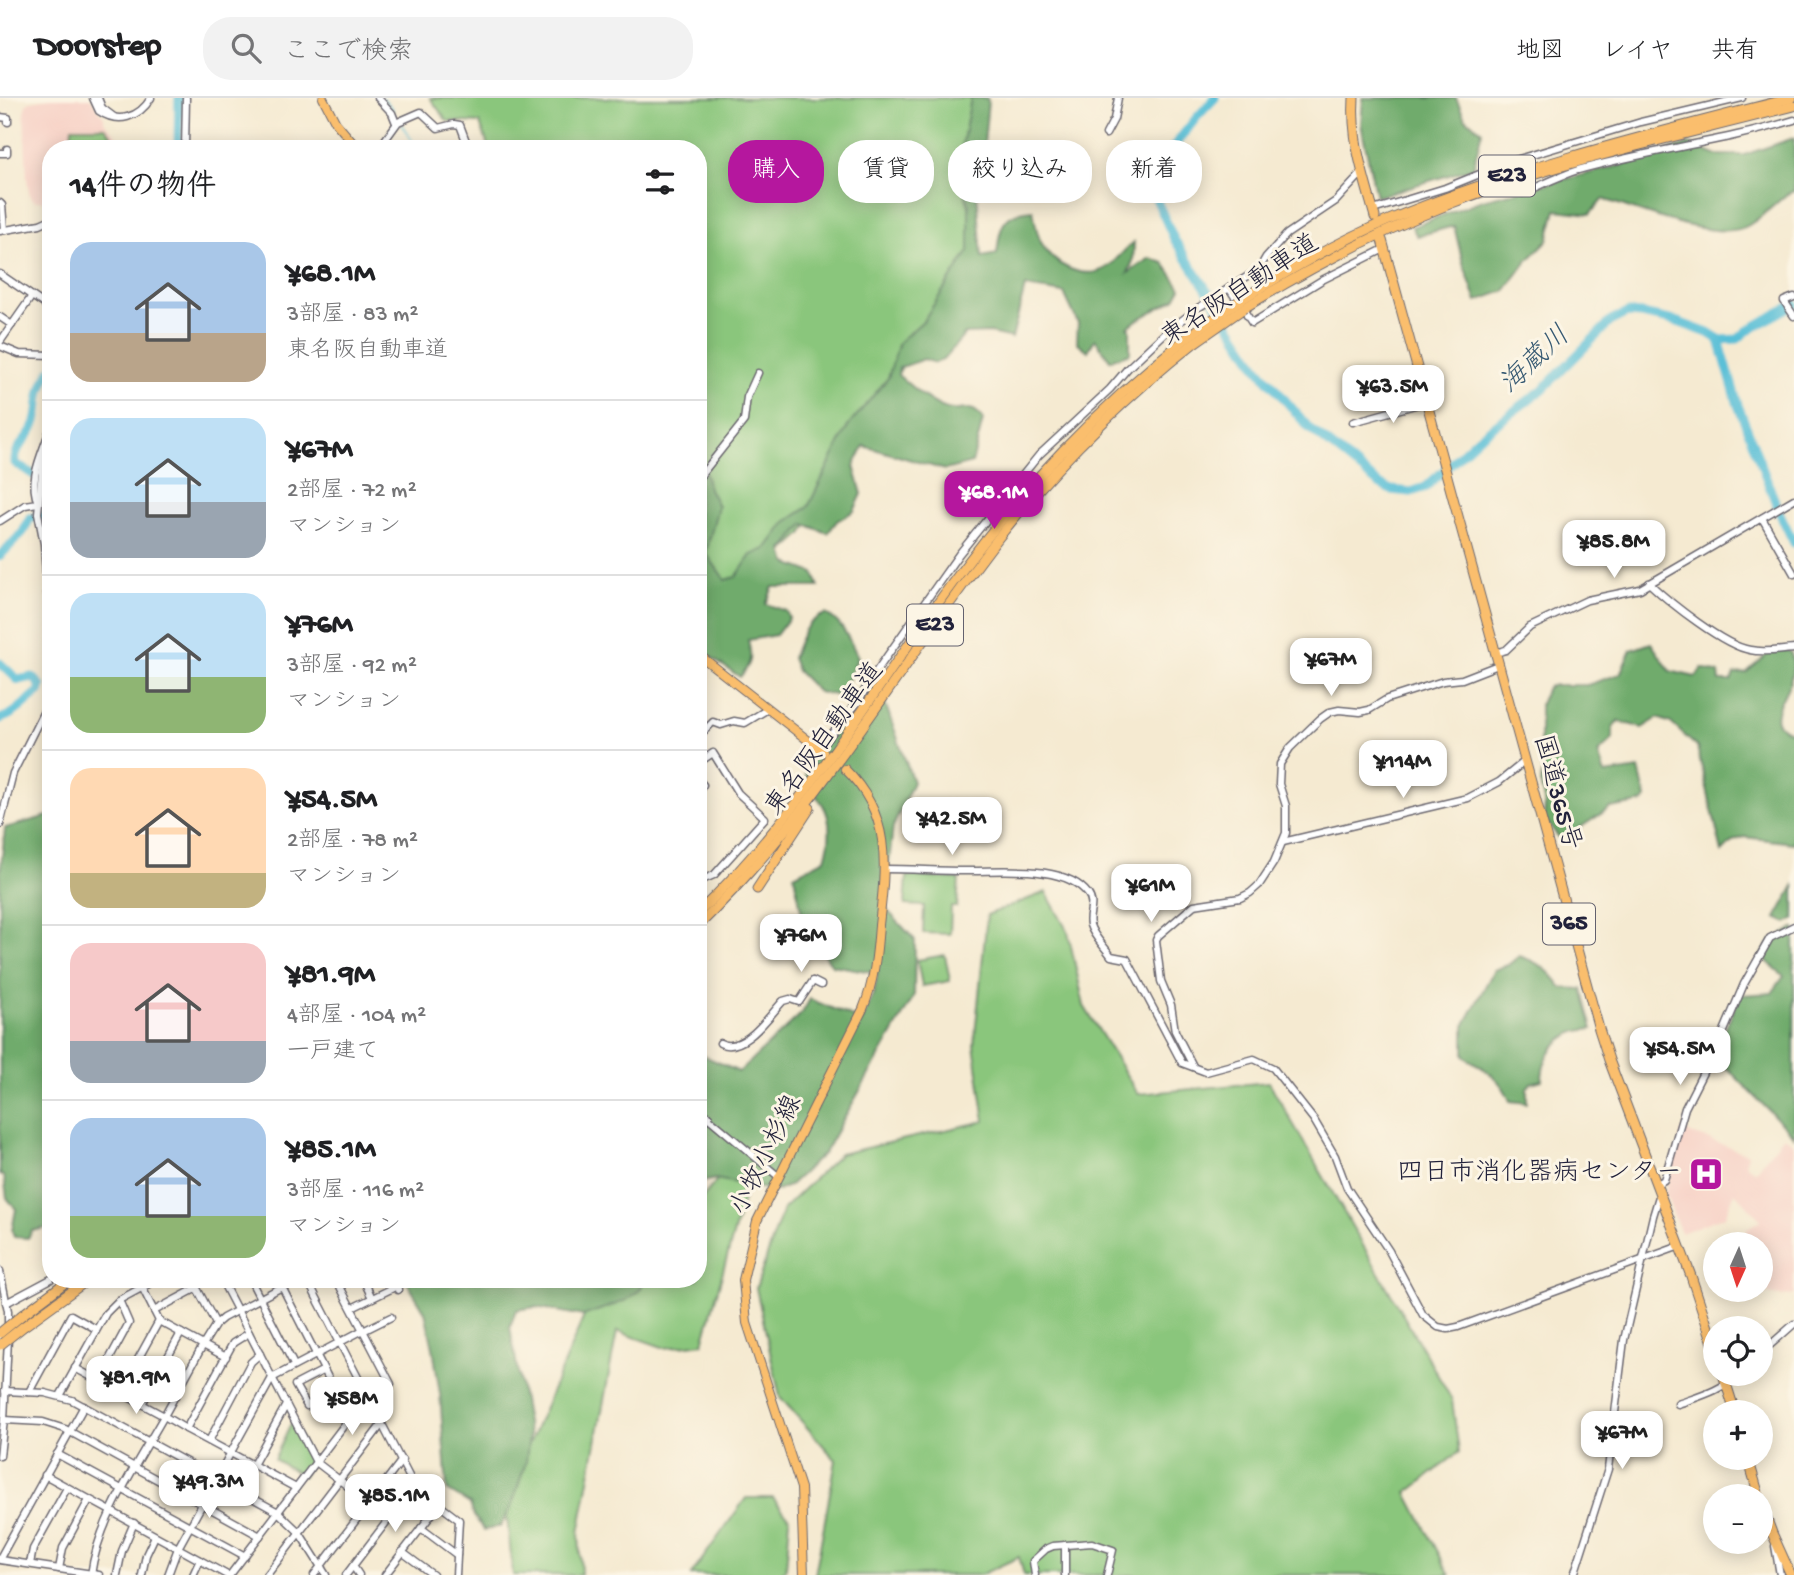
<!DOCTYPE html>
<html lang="ja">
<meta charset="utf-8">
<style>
body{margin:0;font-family:"Gochi Hand","Klee One",sans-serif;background:#f2f2f2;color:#202124;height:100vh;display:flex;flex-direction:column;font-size:26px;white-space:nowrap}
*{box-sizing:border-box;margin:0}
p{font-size:23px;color:#757577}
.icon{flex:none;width:38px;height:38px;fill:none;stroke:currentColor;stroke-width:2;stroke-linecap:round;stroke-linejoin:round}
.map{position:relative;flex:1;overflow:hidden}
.details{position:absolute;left:42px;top:42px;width:665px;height:1148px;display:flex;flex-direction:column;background:#fff;border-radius:28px;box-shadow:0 4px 18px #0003}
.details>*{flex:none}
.guide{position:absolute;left:728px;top:42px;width:665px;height:63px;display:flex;gap:14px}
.needle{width:46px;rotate:183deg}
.fabs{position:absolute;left:1703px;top:1134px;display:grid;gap:14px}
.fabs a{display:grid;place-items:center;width:70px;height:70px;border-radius:50%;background:#fff;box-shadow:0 4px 18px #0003;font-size:35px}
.price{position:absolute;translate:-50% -60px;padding:0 16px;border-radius:14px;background:#fff;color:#222;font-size:23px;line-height:46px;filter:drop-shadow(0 2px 4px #0008)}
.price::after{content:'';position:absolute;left:50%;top:42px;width:21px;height:16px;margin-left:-10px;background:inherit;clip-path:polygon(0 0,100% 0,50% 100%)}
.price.on{background:#b5179e;color:#fff}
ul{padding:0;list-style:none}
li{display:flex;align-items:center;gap:21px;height:175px;padding:0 28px}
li+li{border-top:2px solid #e0e0e0}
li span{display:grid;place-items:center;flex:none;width:196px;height:140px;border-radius:21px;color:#555}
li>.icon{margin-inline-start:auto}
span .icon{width:84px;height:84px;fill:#fffc;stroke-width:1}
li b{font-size:30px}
h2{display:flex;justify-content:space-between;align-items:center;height:84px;padding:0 28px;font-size:30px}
.pill{padding:0 24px;border-radius:28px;background:#fff;box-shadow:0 4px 18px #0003;font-size:24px;line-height:63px}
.pill.on{background:#b5179e;color:#fff}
header{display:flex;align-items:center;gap:42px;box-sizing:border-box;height:98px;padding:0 35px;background:#fff;border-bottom:2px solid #e0e0e0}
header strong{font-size:33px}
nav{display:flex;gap:38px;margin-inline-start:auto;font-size:24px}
.search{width:490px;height:63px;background:#f2f2f2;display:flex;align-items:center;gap:18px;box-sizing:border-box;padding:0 24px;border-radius:28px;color:#757577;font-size:26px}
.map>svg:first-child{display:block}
.built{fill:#f7d1c6}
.green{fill:#8ac67c;stroke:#56745c;stroke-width:2}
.forest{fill:#6fab6c;stroke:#486654;stroke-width:2}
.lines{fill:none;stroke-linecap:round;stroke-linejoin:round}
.stream{stroke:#5abfd7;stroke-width:2}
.river{stroke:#5abfd7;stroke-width:9}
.minor-casing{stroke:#6c6870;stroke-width:9}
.major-casing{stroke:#6c6870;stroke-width:10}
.highway-casing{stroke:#6c6870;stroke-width:11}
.minor{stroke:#fff;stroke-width:6}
.major{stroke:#fabe6d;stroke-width:8}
.highway{stroke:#fabe6d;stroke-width:9}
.minor-bridge-casing{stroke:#6c6870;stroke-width:9;stroke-linecap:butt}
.highway-bridge-casing{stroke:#6c6870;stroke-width:11;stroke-linecap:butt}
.minor-bridge{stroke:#fff;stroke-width:6}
.highway-bridge{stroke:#fabe6d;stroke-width:9}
.labels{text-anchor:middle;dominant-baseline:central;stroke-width:6;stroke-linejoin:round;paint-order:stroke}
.shield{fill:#fcf5e5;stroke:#63616e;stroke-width:2}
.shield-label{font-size:24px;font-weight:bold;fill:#22223b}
.street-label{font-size:26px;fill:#22223b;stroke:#fcf5e5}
.poi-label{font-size:26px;fill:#22223b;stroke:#fcf5e5;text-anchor:end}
.water-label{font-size:28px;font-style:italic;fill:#365972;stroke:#fcf5e5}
</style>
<header>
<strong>Doorstep</strong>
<div class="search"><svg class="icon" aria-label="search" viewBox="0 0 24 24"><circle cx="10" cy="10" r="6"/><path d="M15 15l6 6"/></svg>ここで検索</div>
<nav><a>地図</a><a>レイヤ</a><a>共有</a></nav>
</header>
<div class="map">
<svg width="1794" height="1477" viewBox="0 0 1794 1477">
<rect width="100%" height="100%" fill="#fcf5e5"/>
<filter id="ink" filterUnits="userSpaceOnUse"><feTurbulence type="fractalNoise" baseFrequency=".0143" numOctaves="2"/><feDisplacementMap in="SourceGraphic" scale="14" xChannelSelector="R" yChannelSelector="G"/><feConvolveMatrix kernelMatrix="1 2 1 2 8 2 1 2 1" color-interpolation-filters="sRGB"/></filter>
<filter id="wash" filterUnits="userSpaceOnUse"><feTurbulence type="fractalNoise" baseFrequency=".00686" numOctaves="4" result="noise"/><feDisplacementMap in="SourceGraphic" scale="28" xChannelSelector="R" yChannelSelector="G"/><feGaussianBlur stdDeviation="1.57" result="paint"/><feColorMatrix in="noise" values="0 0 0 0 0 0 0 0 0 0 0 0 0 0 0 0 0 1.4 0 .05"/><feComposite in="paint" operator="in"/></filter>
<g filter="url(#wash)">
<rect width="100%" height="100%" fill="#f5ead1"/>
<g class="built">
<polygon points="51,0 90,0 104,19 104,24 129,51 51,51 51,103 35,103 30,98 27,81 24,14 26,7 32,3"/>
<polygon points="1682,1032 1748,1056 1745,1066 1755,1073 1784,1038 1794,1046 1794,1196 1782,1198 1772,1197 1765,1194 1761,1179 1760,1146 1751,1146 1746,1131 1761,1122 1735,1094 1725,1118 1681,1135 1665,1095"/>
</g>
<g class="green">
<polygon points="430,0 973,0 972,152 802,436 734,498 698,479 698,51 489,51 480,25 447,23"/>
<polygon points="72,29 105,29 122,51 71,51"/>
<polygon points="907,778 959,781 957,809 951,809 950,836 923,835 924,808 905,807"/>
<polygon points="1046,794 1068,834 1084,908 1138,996 1269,984 1452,1302 1459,1354 1407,1395 1450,1477 1024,1477 1019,1459 980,1477 815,1477 836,1362 780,1299 756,1190 783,1111 840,1056 985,1023 974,947 987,817"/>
<polygon points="945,857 950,883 922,888 917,862"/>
<polygon points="726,1071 749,1080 703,1245 665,1250 617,1233 579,1435 581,1477 513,1477 505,1402 588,1209 637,1181 698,1181 698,1105"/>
<polygon points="292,1324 312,1363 303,1378 274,1361"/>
<polygon points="746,1400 773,1400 790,1421 786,1470 781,1477 691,1477"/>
</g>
<g class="forest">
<path d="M971,0H986L988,2L982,69L977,94L982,159L997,156C1000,129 1002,114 1033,112C1035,122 1036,135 1041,144C1052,167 1083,183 1106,170C1115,165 1124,151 1134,144L1133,163L1128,175L1150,160L1164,165L1181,190L1175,201L1137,222L1128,229L1130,230V255L1110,262L1095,241L1088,253L1077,244L1078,225L1064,195L1025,189L1012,240L990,235L965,236L943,262L935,265L924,261L899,270L898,277C912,289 927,303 944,310C960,318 972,301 983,322L972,365L945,372L864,348L854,368L862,396L854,413L837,423L828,435L804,426L783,452L787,465L814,475L819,489H773L766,506L786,513L789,520L776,537L748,542C752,560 752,565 740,579L698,551V541L704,539C706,529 706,523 698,516V350L709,391L718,408L706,455L725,482L736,479L751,457L766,451L786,424L808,409L848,328L888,280L899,244L923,223L969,153V108L961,83V53Z"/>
<polygon points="1363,0 1456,0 1465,20 1482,33 1473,70 1376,99 1361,26"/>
<path d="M1794,40V93L1787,96C1775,106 1762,119 1749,127C1719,146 1636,111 1603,101L1590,116L1556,112L1548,142L1527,163L1505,193L1477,203L1463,165L1454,128L1417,138L1412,129L1482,102L1630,65L1689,46L1715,57H1744Z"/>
<path d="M825,516C841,521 851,545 858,559L841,598L818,594L797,573L792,560C801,540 803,525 825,516Z"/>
<path d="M1651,545L1670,573L1696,579L1702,570L1719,575L1720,583H1731L1734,576L1746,575L1768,556L1785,551L1791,555C1794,564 1793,575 1790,584C1783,603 1761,626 1794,635V745L1744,739L1733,743L1722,754L1697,649L1671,625L1658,620L1642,630L1618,623L1613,630V641L1598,655L1605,676L1639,671L1646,700L1644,704L1610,710L1561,742L1544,721L1545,707L1541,688L1543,663L1540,644V606L1547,589L1555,587H1587L1620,576L1631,552Z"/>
<path d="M872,568L913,684L893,729L884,809L915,842L914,898L824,1055L789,1088L775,1093L716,1081L698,1085V955L739,974L802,915L810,901L862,923L874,894L878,875L832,867L805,831L794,777L825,761C830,744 833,724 823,707C815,695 807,689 805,674L856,598Z"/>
<polygon points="51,717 51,1129 32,1133 28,1140 14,1139 12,1132 16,1111 7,1100 4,1079 0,1076 0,778 5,730"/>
<polygon points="1794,788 1794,821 1787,825 1776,820"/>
<polygon points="1794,830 1794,1038 1728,971 1710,966 1740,897 1772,895 1784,878 1761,858 1772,842"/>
<path d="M1519,858C1539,864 1550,873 1562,890L1582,891L1593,931C1564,932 1543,952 1542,982L1531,985L1527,990V1005L1510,1003C1501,980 1485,971 1465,959L1464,956V928L1494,872L1508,867Z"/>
<polygon points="405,1181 643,1181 641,1191 625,1203 583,1218 536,1209 516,1212 510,1229 529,1336 526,1364 512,1407 501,1428 484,1432 474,1418 470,1406 447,1392 440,1296 433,1250 425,1214"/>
</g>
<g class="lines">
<g class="stream">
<polyline points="383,0 393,12"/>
<polyline points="401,26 418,51"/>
</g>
<g class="river">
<polyline points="1215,0 1197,19 1154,73 1151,83 1154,96 1174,141 1257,269 1309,330 1379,386 1391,392 1411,394 1426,389 1478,340 1542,292 1611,223 1627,215 1641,216 1675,223 1708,235 1719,242 1738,307 1780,416 1794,445"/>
<polyline points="178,51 179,0"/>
<polyline points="1719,242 1738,241 1747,233 1794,206"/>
<path d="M51,272C46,280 41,288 40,298C38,307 39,317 35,326C29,341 14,348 15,365L51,388"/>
<polyline points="0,458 23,434 30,420 51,417"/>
<path d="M0,565L18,582L33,579L41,588L39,594C24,605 18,615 0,621"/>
</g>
</g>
</g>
<g filter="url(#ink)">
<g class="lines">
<g class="minor-casing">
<g id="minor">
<path d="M93,0L99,13C118,26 139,20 151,0"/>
<polyline points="98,0 102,10 114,19"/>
<polyline points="378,0 392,15 396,25"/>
<polyline points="0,19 8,20 8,24"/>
<polyline points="1106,36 1114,21 1118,0"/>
<polyline points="185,51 186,0"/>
<polyline points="356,51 361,49 370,51"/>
<polyline points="375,51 385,42 398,24 421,14 438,30 454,26 460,27 469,51"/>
<polyline points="0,55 7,55 7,51"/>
<path d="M1522,91L1523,95C1542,87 1559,78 1578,72C1649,52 1724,44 1794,22"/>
<polyline points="0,105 2,107 4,132"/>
<polyline points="1373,112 1445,90 1512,63 1641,24 1742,0"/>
<polyline points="0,133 40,126 51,121"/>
<polyline points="0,176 51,211"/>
<polyline points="1229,190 1252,225 1322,182 1384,151"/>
<polyline points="1794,199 1784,203 1794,218"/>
<polyline points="0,219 12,227"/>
<polyline points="0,244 32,198"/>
<polyline points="0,248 19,256 51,257"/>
<polyline points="1353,324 1426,304"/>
<polyline points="44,353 38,415 44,446 51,551"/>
<polyline points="698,381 744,323 747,299 758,275"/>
<path d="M38,405C27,380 44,353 51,328"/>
<polyline points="1762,420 1794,476"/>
<polyline points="0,423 25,407 38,405"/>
<path d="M1649,485C1669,504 1724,548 1750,552C1764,555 1780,552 1794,551"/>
<polyline points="1495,555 1506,552 1530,529 1587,502 1640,491 1794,401"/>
<polyline points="698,639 713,624 721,627 734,623 745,625 768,611"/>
<polyline points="819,651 858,604 873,578 959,456 1039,357 1110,291 1128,270 1164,236 1198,210 1259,171 1266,159 1287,136 1336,103 1363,74"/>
<polyline points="698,665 713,655 738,695 765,720 714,777 698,784"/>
<polyline points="698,681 703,687 698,694"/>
<polyline points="0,727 13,675 45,611 51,594"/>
<polyline points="1283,744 1468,700 1499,684 1525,663"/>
<path d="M885,771C912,771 939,773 965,773C999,774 1065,765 1088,796C1096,807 1087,816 1090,827C1093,838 1105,849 1111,858L1127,861L1182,965L1206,974L1254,961L1273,970L1314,1022L1335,1058L1347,1090L1389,1153L1423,1217L1438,1229L1448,1231L1458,1229L1680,1148"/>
<path d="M720,945C743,957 769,918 783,903L790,901L799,904L813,883L821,887"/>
<polyline points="1193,968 1175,933 1171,907 1161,883 1156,842 1158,838 1194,807 1240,800 1250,795 1259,787 1274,764 1286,735 1286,708 1279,686 1280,666 1290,650 1320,621 1330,614 1339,612 1360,614 1369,612 1387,601 1443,583 1462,581 1498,567"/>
<polyline points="698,1011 779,1079"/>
<polyline points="698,1028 709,1018"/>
<polyline points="1657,1086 1664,1082 1685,1010 1724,933 1744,886 1770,840 1794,828"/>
<polyline points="0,1173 8,1213 8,1230"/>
<polyline points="138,1181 159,1223 203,1247 216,1226 223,1220 297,1181"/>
<polyline points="192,1181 216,1226"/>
<polyline points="221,1181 316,1364 389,1420"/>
<polyline points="250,1181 294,1267"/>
<polyline points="278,1181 349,1321"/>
<polyline points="307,1181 414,1388 459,1422 456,1477"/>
<polyline points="336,1181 391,1286 374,1312"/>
<polyline points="363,1181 372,1200"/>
<polyline points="397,1181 398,1192"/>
<polyline points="6,1205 51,1181"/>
<polyline points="352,1210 393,1190 388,1181"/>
<polyline points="154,1213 197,1190"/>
<polyline points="363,1233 391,1219"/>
<polyline points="1760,1256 1794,1226"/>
<polyline points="226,1259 203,1247 164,1318 186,1331 233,1245 249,1235"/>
<path d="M75,1270L164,1318C137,1366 98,1422 91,1477"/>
<polyline points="324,1272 295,1287 307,1308 335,1293"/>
<polyline points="98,1282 129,1225 119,1202"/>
<polyline points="5,1293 45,1295 72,1302 278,1414 299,1434 326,1477"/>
<polyline points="29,1294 71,1217 96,1231"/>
<polyline points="120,1294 159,1223"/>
<polyline points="60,1298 106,1215 119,1202 158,1181"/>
<polyline points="142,1306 181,1235"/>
<path d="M1678,1306C1700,1298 1721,1293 1738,1276"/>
<polyline points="4,1322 43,1324 65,1331 260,1438"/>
<polyline points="186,1331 296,1390"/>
<polyline points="209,1343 251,1264 260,1256"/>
<polyline points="57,1356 245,1458"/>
<polyline points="0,1358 4,1322 8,1241"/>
<polyline points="253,1367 286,1307"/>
<polyline points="45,1377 227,1477"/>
<polyline points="421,1430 457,1457"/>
<polyline points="1775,1448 1780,1477"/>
<polyline points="402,1454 433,1477"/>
<polyline points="0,1460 84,1308"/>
<polyline points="0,1462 99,1477"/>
<polyline points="30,1466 33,1451 67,1390"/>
<polyline points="353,1468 359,1477"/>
<polyline points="59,1471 63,1450 89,1402"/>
<polyline points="117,1477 122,1453 134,1425"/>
<polyline points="142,1477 146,1457 155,1438"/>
<polyline points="168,1477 178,1450 272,1280 363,1232"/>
<polyline points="193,1477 200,1462"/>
<polyline points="230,1477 367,1297"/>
<polyline points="267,1477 382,1326"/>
<polyline points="314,1477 402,1362"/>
<polyline points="346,1477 414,1388"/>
<polyline points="385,1477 439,1407"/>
<polyline points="1035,1477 1033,1463 1046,1451 1053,1448 1092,1445 1113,1452 1107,1477"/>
<polyline points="1065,1477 1065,1447"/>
<polyline points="1574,1477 1608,1371 1624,1242 1653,1118 1660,1095"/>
</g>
</g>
<g class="major-casing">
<g id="major">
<polyline points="323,0 336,25 358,51"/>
<polyline points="698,556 823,654"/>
<path d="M804,1477L801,1390L747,1225L743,1182L757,1123L863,911C874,884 877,856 879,827C886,766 892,717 845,671"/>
</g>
</g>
<g class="highway-casing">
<g id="highway">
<path d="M1354,0C1351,42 1364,79 1375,119"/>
<polyline points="1382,142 1599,931 1609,962 1691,1178 1715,1251"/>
<path d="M1239,203C1288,173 1337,144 1389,122C1519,68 1656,35 1792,0"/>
<path d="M1244,210C1311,169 1379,134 1452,105C1563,62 1680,38 1794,8"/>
<polyline points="757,791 810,710"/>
<path d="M698,815C800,718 871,595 954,483C1024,388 1096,312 1189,238"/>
<path d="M698,828C817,713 898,569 999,439C1056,367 1122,302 1194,245"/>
<polyline points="22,1217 70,1181"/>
<polyline points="24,1228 89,1181"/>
<polyline points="1723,1276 1735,1314"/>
<polyline points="1748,1360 1759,1398"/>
<polyline points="1760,1403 1772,1435 1791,1477"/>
</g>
</g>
<use href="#minor" class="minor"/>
<use href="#major" class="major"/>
<use href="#highway" class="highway"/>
<g class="minor-bridge-casing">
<polyline id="minor-bridge" points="1513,65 1522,91"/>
</g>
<g class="highway-bridge-casing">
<g id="highway-bridge">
<polyline points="1189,238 1239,203"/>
<polyline points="1194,245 1244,210"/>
<polyline points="0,1235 22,1217"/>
<polyline points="0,1247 24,1228"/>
</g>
</g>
<use href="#minor-bridge" class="minor-bridge"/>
<use href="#highway-bridge" class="highway-bridge"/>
</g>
</g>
<defs>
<g id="hospital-square" transform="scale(1.75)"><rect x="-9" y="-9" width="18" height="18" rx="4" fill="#b5179e" stroke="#fcf5e5"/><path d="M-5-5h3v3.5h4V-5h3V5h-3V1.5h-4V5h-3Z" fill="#fff"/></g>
</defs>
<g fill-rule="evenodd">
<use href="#hospital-square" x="1706" y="1076"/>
</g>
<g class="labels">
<g class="shield">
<rect x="1479" y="57.5" width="56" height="41" rx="5"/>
<rect x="907" y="506.5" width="56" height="41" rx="5"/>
<rect x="1543" y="805.5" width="52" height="41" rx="5"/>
</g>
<g class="shield-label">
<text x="1507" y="78">E23</text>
<text x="935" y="527">E23</text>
<text x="1569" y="826">365</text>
</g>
<g class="street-label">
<text transform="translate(1241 194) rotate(-33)">東名阪自動車道</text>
<text transform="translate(826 642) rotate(-54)">東名阪自動車道</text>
<text transform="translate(1555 695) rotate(75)">国道365号</text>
<text transform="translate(768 1058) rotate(-64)">小牧小杉線</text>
</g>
<g class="poi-label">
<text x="1682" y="1076">四日市消化器病センター</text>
</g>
<g class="water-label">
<text transform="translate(1536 263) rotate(-43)">海蔵川</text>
</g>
</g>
</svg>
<div class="fabs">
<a><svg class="needle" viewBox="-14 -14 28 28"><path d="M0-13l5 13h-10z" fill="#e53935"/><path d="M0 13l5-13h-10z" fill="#757577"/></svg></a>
<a><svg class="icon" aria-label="locate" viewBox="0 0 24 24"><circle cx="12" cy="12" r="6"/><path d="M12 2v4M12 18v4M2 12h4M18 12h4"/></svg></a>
<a>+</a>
<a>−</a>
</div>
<b class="price" style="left:1393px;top:327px">¥63.5M</b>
<b class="price on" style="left:994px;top:433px">¥68.1M</b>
<b class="price" style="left:1614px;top:482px">¥85.8M</b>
<b class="price" style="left:1331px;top:600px">¥67M</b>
<b class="price" style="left:1403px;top:702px">¥114M</b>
<b class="price" style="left:952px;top:759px">¥42.5M</b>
<b class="price" style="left:1151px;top:826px">¥61M</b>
<b class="price" style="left:801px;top:876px">¥76M</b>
<b class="price" style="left:1680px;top:989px">¥54.5M</b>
<b class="price" style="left:136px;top:1318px">¥81.9M</b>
<b class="price" style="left:352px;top:1339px">¥58M</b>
<b class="price" style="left:1622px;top:1373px">¥67M</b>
<b class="price" style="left:209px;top:1422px">¥49.3M</b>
<b class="price" style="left:395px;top:1436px">¥85.1M</b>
<div class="guide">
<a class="pill on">購入</a>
<a class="pill">賃貸</a>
<a class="pill">絞り込み</a>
<a class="pill">新着</a>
</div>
<section class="details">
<h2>14件の物件<svg class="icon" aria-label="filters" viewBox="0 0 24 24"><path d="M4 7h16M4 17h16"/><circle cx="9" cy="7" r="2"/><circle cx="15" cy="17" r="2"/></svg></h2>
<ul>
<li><span style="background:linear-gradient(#a9c7e8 65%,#b9a48a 0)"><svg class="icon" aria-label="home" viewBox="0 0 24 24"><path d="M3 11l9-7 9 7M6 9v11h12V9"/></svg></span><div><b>¥68.1M</b><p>3部屋 · 83 m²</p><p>東名阪自動車道</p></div></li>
<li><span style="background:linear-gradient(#bfe0f5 60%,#9aa5b1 0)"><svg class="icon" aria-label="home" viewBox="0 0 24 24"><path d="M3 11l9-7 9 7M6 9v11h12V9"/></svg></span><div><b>¥67M</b><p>2部屋 · 72 m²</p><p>マンション</p></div></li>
<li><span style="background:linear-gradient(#bfe0f5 60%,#8fb573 0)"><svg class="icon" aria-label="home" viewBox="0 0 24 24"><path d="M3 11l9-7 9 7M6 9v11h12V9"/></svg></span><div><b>¥76M</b><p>3部屋 · 92 m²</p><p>マンション</p></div></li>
<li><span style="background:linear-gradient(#ffd9b3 75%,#c2b280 0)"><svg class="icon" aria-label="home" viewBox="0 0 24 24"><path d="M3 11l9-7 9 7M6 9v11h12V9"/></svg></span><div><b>¥54.5M</b><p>2部屋 · 78 m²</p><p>マンション</p></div></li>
<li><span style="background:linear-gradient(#f6c9c9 70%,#9aa5b1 0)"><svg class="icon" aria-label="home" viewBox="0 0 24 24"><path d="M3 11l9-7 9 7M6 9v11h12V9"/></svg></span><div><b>¥81.9M</b><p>4部屋 · 104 m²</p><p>一戸建て</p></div></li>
<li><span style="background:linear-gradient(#a9c7e8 70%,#8fb573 0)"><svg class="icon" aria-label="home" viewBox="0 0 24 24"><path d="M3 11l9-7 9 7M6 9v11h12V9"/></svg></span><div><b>¥85.1M</b><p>3部屋 · 116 m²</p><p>マンション</p></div></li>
</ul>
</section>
</div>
